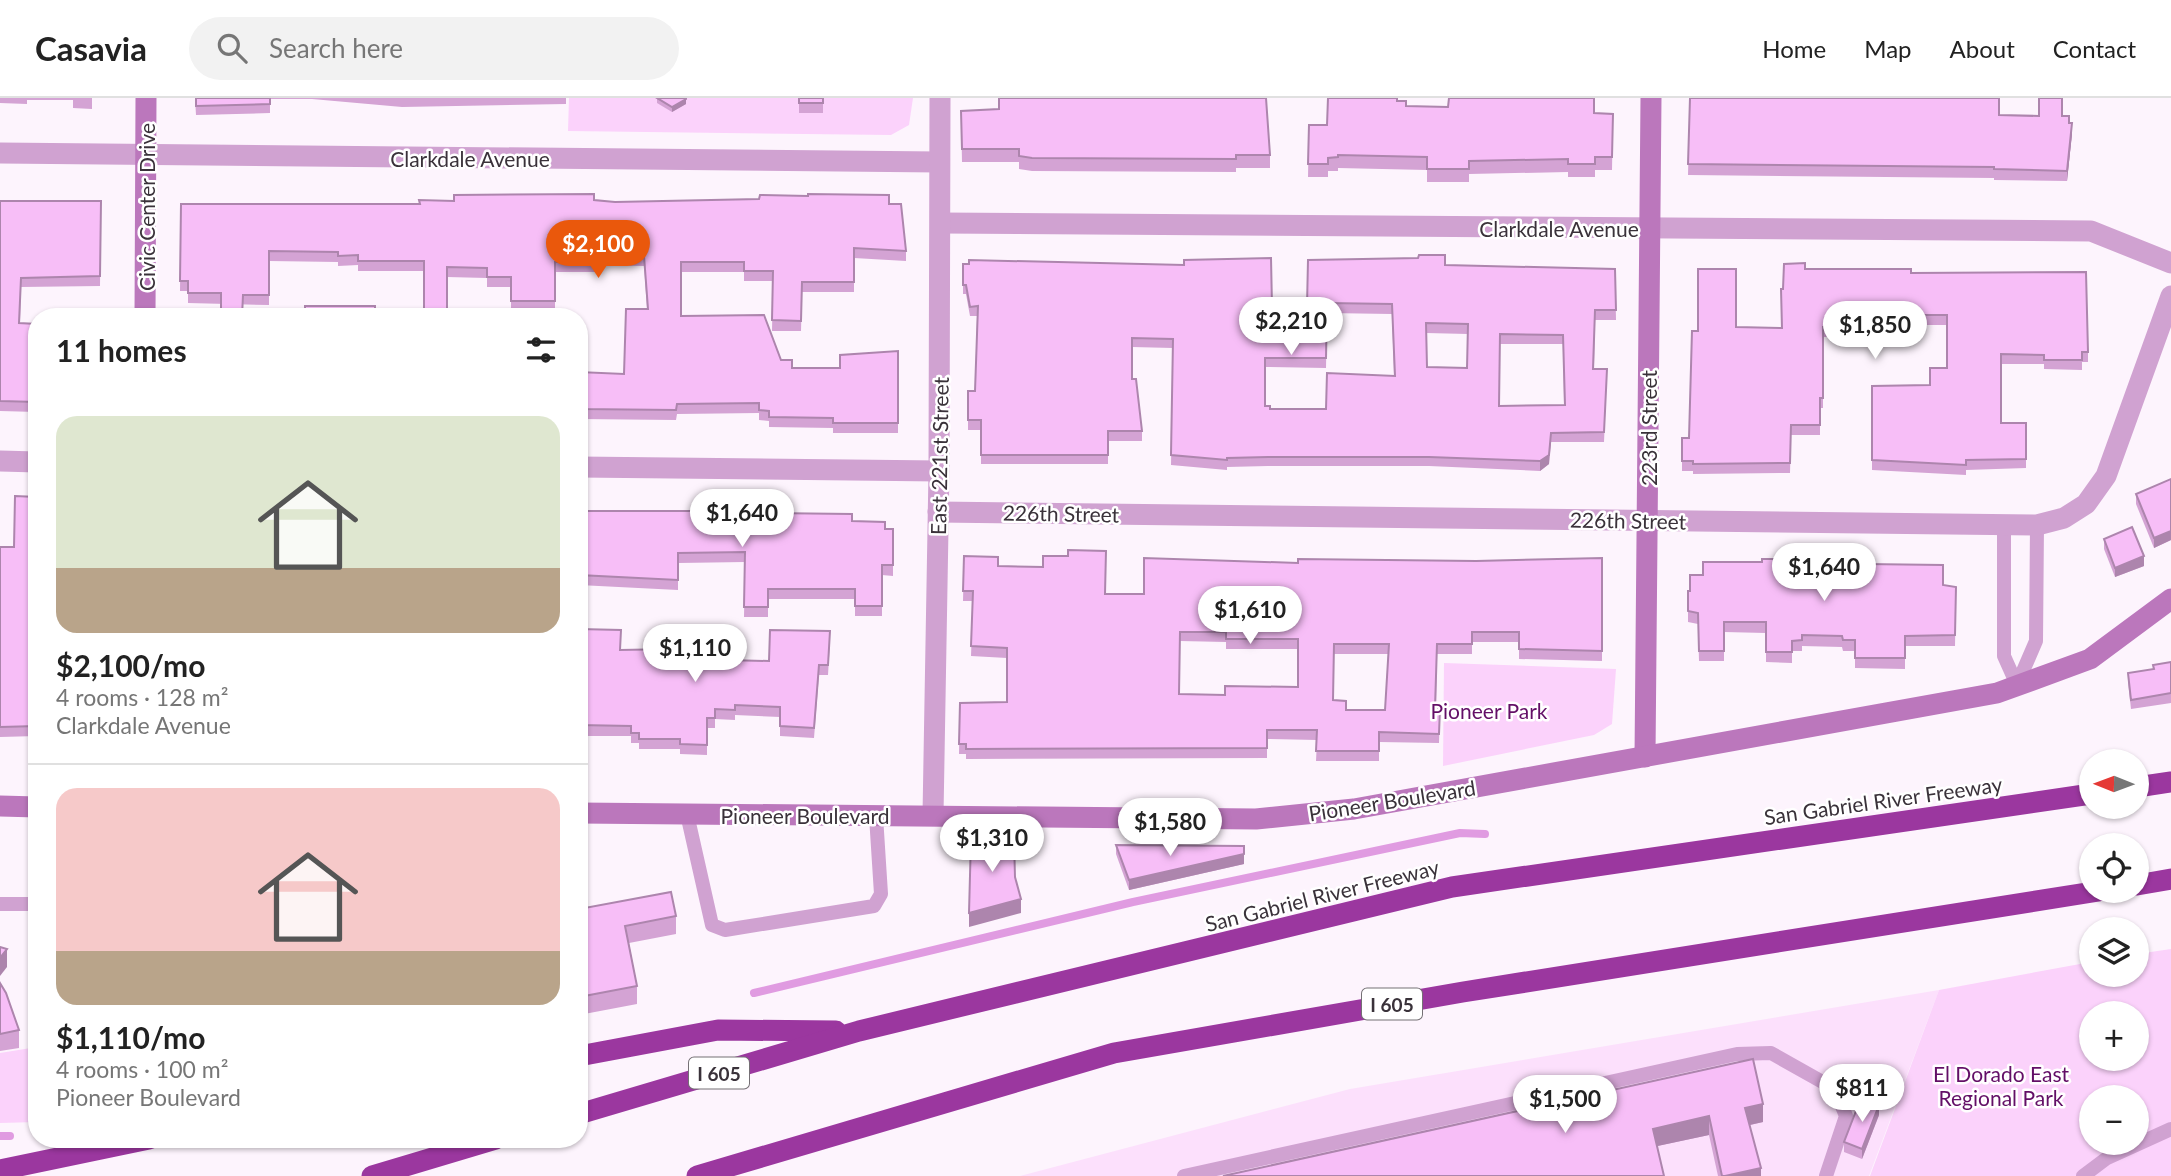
<!DOCTYPE html>
<meta charset="utf-8">
<style>
body{margin:0;font-family:Lato,sans-serif;background:#f2f2f2;color:#222;height:100vh;display:flex;flex-direction:column;font-size:26px;white-space:nowrap}
*{box-sizing:border-box;margin:0}
p{font-size:23px;color:#767676}
.icon{flex:none;width:38px;height:38px;fill:none;stroke:currentColor;stroke-width:2;stroke-linecap:round;stroke-linejoin:round}
.map{position:relative;flex:1;overflow:hidden}
.sheet{position:absolute;left:28px;top:210px;width:560px;height:840px;display:flex;flex-direction:column;background:#fff;border-radius:28px;box-shadow:0 2px 5px #0004}
.sheet>*{flex:none}
.needle{width:46px;rotate:271deg}
.buttons{position:absolute;left:2079px;top:651px;display:grid;gap:14px}
.buttons a{display:grid;place-items:center;width:70px;height:70px;border-radius:50%;background:#fff;box-shadow:0 2px 5px #0004;font-size:35px}
.price{position:absolute;translate:-50% -60px;padding:0 16px;border-radius:24px;background:#fff;color:#222;font-size:23px;line-height:46px;filter:drop-shadow(0 2px 4px #0008)}
.price::after{content:'';position:absolute;left:50%;top:42px;width:21px;height:16px;margin-left:-10px;background:inherit;clip-path:polygon(0 0,100% 0,50% 100%)}
.price.on{background:#ea580c;color:#fff}
ul{padding:0;list-style:none}
li{display:grid;align-content:center;gap:14px;height:371px;padding:0 28px}
li+li{border-top:2px solid #e0e0e0}
li span{display:grid;place-items:center;height:217px;border-radius:21px;color:#555}
li>.icon{margin-inline-start:auto}
span .icon{width:126px;height:126px;fill:#fffc;stroke-width:1}
li b{font-size:30px}
h2{display:flex;justify-content:space-between;align-items:center;height:84px;padding:0 28px;font-size:30px}
header{display:flex;align-items:center;gap:42px;box-sizing:border-box;height:98px;padding:0 35px;background:#fff;border-bottom:2px solid #e0e0e0}
header strong{font-size:33px}
nav{display:flex;gap:38px;margin-inline-start:auto;font-size:24px}
.search{width:490px;height:63px;background:#f2f2f2;display:flex;align-items:center;gap:18px;box-sizing:border-box;padding:0 24px;border-radius:38px;color:#767676;font-size:26px}
.map>svg:first-child{display:block}
.built{fill:#fce0fc}
.green{fill:#fbd2fb;fill-rule:evenodd}
.lines{fill:none;stroke-linecap:round;stroke-linejoin:round}
.stream{stroke:#e09be1;stroke-width:8}
.lane{stroke:#d0a2d1;stroke-width:14}
.street{stroke:#d0a2d1;stroke-width:21}
.secondary{stroke:#bb77bc;stroke-width:21}
.highway{stroke:#9b379f;stroke-width:21}
.wall{fill:#d4a3d4;fill-rule:evenodd}
.shaded-wall{fill:#ad85ad}
.building{fill:#f7bef7;stroke:#ad85ad;stroke-width:2;fill-rule:evenodd}
.labels{text-anchor:middle;dominant-baseline:central;stroke-width:5;stroke-linejoin:round;paint-order:stroke}
.shield{fill:#fff;stroke:#757075;stroke-width:2}
.shield-label{font-size:19px;font-weight:bold;fill:#3a323a}
.street-label{font-size:21px;fill:#3a323a;stroke:#fff}
.park-label{font-size:21px;fill:#630f67;stroke:#fff}
</style>
<header>
<strong>Casavia</strong>
<div class="search"><svg class="icon" aria-label="search" viewBox="0 0 24 24"><circle cx="10" cy="10" r="6"/><path d="M15 15l6 6"/></svg>Search here</div>
<nav><a>Home</a><a>Map</a><a>About</a><a>Contact</a></nav>
</header>
<div class="map">
<svg width="2171" height="1078" viewBox="0 0 2171 1078">
<rect width="100%" height="100%" fill="#fdf4fd"/>
<polygon class="built" points="1939,892 1869,1078 1020,1078 1350,991"/>
<g class="green">
<polygon points="569,0 913,0 909,27 891,37 568,33"/>
<polygon points="1444,565 1616,571 1612,626 1594,637 1443,668"/>
<path d="M2171,851V1078H1870L1939,892L2091,864V877H2137V856ZM2091,915H2137V961H2091ZM2091,999H2137V1045H2091Z"/>
<polygon points="37,949 37,1024 0,1025 0,955"/>
</g>
<g class="lines">
<g class="stream">
<polyline points="754,895 1133,804 1460,735 1485,736"/>
<polyline points="0,1038 10,1038"/>
</g>
<g class="lane">
<polyline points="2004,426 2004,558 2017,587"/>
<polyline points="2017,587 2036,543 2037,427"/>
<polyline points="687,716 712,827 725,832 874,808 881,796 876,718"/>
<polyline points="0,806 37,806"/>
<polyline points="1184,1078 1737,956 1771,955 1835,991 1846,1018 1826,1078"/>
<polyline points="2083,1078 2107,1060 2171,1031"/>
</g>
<g class="street">
<polyline points="0,55 939,64"/>
<polyline points="941,125 2091,133 2171,165"/>
<polyline points="0,363 37,364"/>
<polyline points="579,369 939,373"/>
<polyline points="938,414 2037,427 2064,420 2086,406 2106,378 2171,198"/>
<polyline points="933,717 939,373 940,0"/>
</g>
<g class="secondary">
<polyline points="145,219 146,0"/>
<polyline points="1645,659 1651,0"/>
<polyline points="0,708 37,709"/>
<polyline points="579,715 1256,721 1354,711 1997,595 2090,561 2171,501"/>
</g>
<g class="highway">
<polyline points="2137,689 2171,684"/>
<polyline points="2137,787 2171,781"/>
<polyline points="579,958 718,932 836,933"/>
<polyline points="579,1016 859,933 1452,789 2091,696"/>
<polyline points="0,1072 149,1041"/>
<polyline points="372,1078 496,1041"/>
<polyline points="697,1078 1114,955 1463,894 2099,793"/>
</g>
</g>
<g class="wall">
<polygon points="0,0 92,0 92,11 73,10 73,2 27,2 27,6 0,5"/>
<polygon points="195,0 566,0 566,6 402,9 312,1 270,1 270,15 196,17"/>
<polygon points="657,0 686,6 672,14 657,5"/>
<rect x="799" y="0" width="24" height="15"/>
<polygon points="1328,0 1398,0 1398,3 1406,8 1613,16 1612,72 1595,72 1595,79 1568,79 1568,74 1469,76 1469,84 1427,84 1427,72 1338,70 1338,73 1328,73 1328,79 1308,79 1309,27 1327,27"/>
<polygon points="1690,0 1999,17 2062,18 2069,25 2072,36 2067,83 1994,82 1994,80 1688,77"/>
<polygon points="999,11 1270,57 1270,70 1236,70 1236,74 1032,73 1019,71 1019,64 962,64 961,13"/>
<polygon points="594,102 615,104 889,106 906,153 906,163 854,160 854,194 802,194 801,233 772,233 773,183 744,183 744,174 681,174 681,218 781,262 792,270 840,270 898,253 898,335 833,335 833,330 769,329 769,323 759,322 759,315 677,316 676,322 579,321 579,274 624,276 647,211 644,168 596,167 596,174 555,174 555,213 511,213 511,189 487,189 487,180 447,179 447,219 375,213 424,214 424,173 358,173 358,167 338,168 338,164 269,163 269,207 188,205 188,193 180,193 181,106 419,106 454,103"/>
<polygon points="0,103 101,103 100,188 21,189 20,225 37,226 37,314 0,313"/>
<path d="M963,166L1272,208H1307L1445,167L1615,171L1616,222H1595L1594,271H1607L1604,344H1551L1549,366L1540,373L1429,368H1268L1227,369V372L1171,367L1173,250L1132,249V281L1142,333V343H1108V366H981V332H968V293H975L977,218H970L966,196H963ZM1327,215L1392,216L1394,278L1326,311H1270L1265,308V269L1326,270ZM1426,235L1468,236L1467,270L1427,269ZM1500,246H1563L1564,307L1499,308Z"/>
<polygon points="1805,171 1911,175 2088,254 2088,264 2082,264 2082,272 2044,271 2044,266 2001,266 2001,325 2026,325 2026,370 1966,372 1966,377 1872,372 1872,288 1930,287 1947,270 1947,227 1903,227 1898,230 1898,234 1878,234 1878,239 1823,239 1823,310 1820,310 1820,337 1791,337 1790,375 1693,376 1693,373 1682,373 1682,340 1689,340 1698,233 1736,229 1782,230 1783,191"/>
<polygon points="2171,381 2171,442 2154,450 2136,406 2136,396"/>
<polygon points="37,399 37,638 0,639 0,449 14,449"/>
<polygon points="579,413 723,414 729,422 852,423 885,431 893,431 893,478 882,477 882,518 855,518 855,501 768,501 768,519 744,519 745,464 678,465 678,492 579,487"/>
<polygon points="2104,441 2144,468 2115,479 2104,451"/>
<path d="M964,458L998,468L1106,496H1144L1298,465L1476,463L1602,460V563L1519,561V544H1472V556H1437L1436,610H1440L1439,645L1379,644V663H1316L1317,642L1267,641V660L966,661V656H959L960,605L1007,604V560L971,558L973,503H963ZM1180,543L1226,544V551H1298V589L1225,597L1179,596ZM1334,556H1388L1385,612H1346L1333,602Z"/>
<polygon points="1786,465 1956,489 1955,548 1905,548 1905,571 1855,570 1855,553 1843,553 1842,549 1802,548 1802,553 1792,553 1792,565 1766,564 1766,535 1724,534 1724,563 1699,563 1698,526 1688,524 1688,493 1690,493 1703,477"/>
<polygon points="579,531 620,552 727,562 769,563 830,543 828,577 819,577 814,640 780,638 780,619 735,617 735,622 715,621 715,630 707,630 707,657 680,656 680,651 639,651 639,645 631,645 631,638 579,638"/>
<polygon points="2171,564 2171,605 2131,611 2128,584 2128,575 2153,571 2153,567"/>
<polygon points="1116,747 1244,766 1129,792 1116,756"/>
<polygon points="579,811 676,818 676,836 629,845 637,888 637,906 579,917"/>
<polygon points="0,885 19,932 19,950 0,953"/>
<polygon points="1753,961 1763,1024 1750,1027 1761,1078 1718,1078 1709,1037 1657,1048 1223,1078"/>
<polygon points="1879,1017 1862,1061 1844,1054 1844,1044"/>
</g>
<g class="shaded-wall">
<polygon points="686,1 686,6 672,14 672,9"/>
<polygon points="2072,25 2072,36 2067,83 2067,73"/>
<polygon points="1903,217 1903,227 1898,230 1898,220"/>
<polygon points="1551,335 1549,366 1540,373 1540,363"/>
<polygon points="2171,433 2171,442 2154,450 2154,440"/>
<polygon points="2144,458 2144,468 2115,479 2115,470"/>
<polygon points="1244,756 1244,766 1129,792 1129,782"/>
<polygon points="1021,801 1021,815 969,829 969,815"/>
<polygon points="7,851 7,869 0,878 0,860"/>
<polygon points="1763,1006 1763,1024 1745,1028 1745,1010"/>
<polygon points="1879,1007 1879,1017 1862,1061 1862,1051"/>
<polygon points="1709,1018 1709,1037 1653,1049 1653,1031"/>
<polygon points="1761,1070 1761,1078 1725,1078"/>
</g>
<g class="building">
<polygon points="196,0 270,0 270,6 196,8"/>
<polygon points="657,0 686,0 686,1 672,9"/>
<rect x="799" y="0" width="24" height="5"/>
<polygon points="999,0 1266,0 1270,57 1236,57 1236,61 1032,60 1019,58 1019,51 962,51 961,13 999,11"/>
<polygon points="1328,0 1397,0 1397,3 1406,3 1406,8 1448,9 1449,0 1594,0 1594,15 1613,16 1612,59 1595,59 1595,66 1568,66 1568,61 1469,63 1469,71 1427,71 1427,59 1338,57 1338,59 1328,60 1328,66 1308,66 1309,27 1327,27"/>
<polygon points="1690,0 1999,0 1999,17 2039,18 2039,0 2062,0 2062,18 2069,18 2069,25 2072,25 2067,73 1994,71 1994,69 1688,66"/>
<polygon points="594,96 594,102 615,104 759,101 760,97 808,98 808,96 889,97 889,106 901,106 906,153 854,150 854,184 802,184 801,223 772,222 773,173 744,173 744,164 681,164 681,218 764,217 781,262 792,262 792,270 840,270 840,257 898,253 898,325 833,325 833,320 769,319 769,313 759,312 759,305 677,306 676,312 579,311 579,274 624,276 626,211 648,211 644,158 596,157 596,164 555,164 555,203 511,203 511,179 487,179 487,170 447,169 447,219 305,219 305,208 375,208 375,213 424,214 424,163 358,163 358,157 338,158 338,154 269,153 269,197 243,197 242,219 221,219 221,195 188,195 188,183 180,183 181,106 420,106 419,102 454,103 454,97"/>
<polygon points="0,103 101,103 100,178 21,180 19,225 37,226 37,304 0,303"/>
<path d="M1419,157H1445V167L1615,171L1616,212H1595L1593,271H1607L1604,334L1551,335L1549,357L1540,363L1429,359H1268L1227,360V362L1171,357L1173,241L1132,240V281H1136L1142,333H1108V357H981V322H968V293H975L978,208L970,209L966,187H963V166H969V162L1184,167V162L1271,160L1272,208H1307L1308,162L1418,160ZM1327,205L1392,206L1395,278L1327,275L1326,311H1270V308H1265V260H1326ZM1426,225L1468,226L1467,270L1427,269ZM1500,236L1563,237L1565,307L1499,308Z"/>
<polygon points="1805,165 1805,171 1911,171 1911,175 2086,174 2088,254 2082,254 2082,262 2044,262 2044,257 2001,256 2001,325 2026,325 2026,361 1966,362 1966,367 1872,362 1872,288 1930,287 1930,270 1947,270 1947,217 1903,217 1898,220 1898,224 1878,224 1878,229 1823,229 1823,300 1820,300 1820,327 1791,327 1790,365 1693,366 1693,363 1682,363 1682,340 1689,340 1692,233 1698,233 1698,171 1736,171 1736,229 1782,230 1781,191 1783,191 1784,166"/>
<polygon points="2171,381 2171,433 2154,440 2136,396"/>
<polygon points="15,398 37,399 37,628 0,629 0,449 14,449"/>
<polygon points="698,409 723,409 723,414 729,414 729,422 769,422 769,415 852,416 852,423 885,424 885,431 893,431 893,467 882,467 882,508 855,508 855,491 768,491 768,509 744,509 745,454 678,455 678,482 579,477 579,413 698,413"/>
<polygon points="2132,429 2144,458 2115,470 2104,441"/>
<path d="M1068,452L1106,453L1105,496H1144V460L1298,465V461L1476,463L1602,460V553L1519,551V534H1472V546H1437L1435,610H1440L1439,636L1379,634V653H1316L1317,632H1267V650L966,651V646H959L960,605L1007,604V550L971,548L973,493H963L964,458L998,459V468L1043,469V458H1068ZM1180,534H1226V541H1298V589L1225,588V597L1179,596ZM1334,546H1389L1385,612H1346V603L1333,602Z"/>
<polygon points="1762,461 1786,461 1786,465 1943,467 1943,487 1956,489 1955,537 1905,538 1905,560 1855,560 1855,542 1843,542 1842,538 1802,537 1802,542 1792,543 1792,554 1766,554 1766,524 1724,524 1724,553 1699,553 1698,515 1688,513 1688,493 1690,493 1690,477 1703,477 1703,464 1762,464"/>
<polygon points="579,531 621,532 620,552 726,550 727,562 769,563 770,532 830,533 828,567 819,567 814,630 780,628 780,609 735,607 735,612 715,611 715,620 707,620 707,647 680,646 680,641 639,641 639,635 631,635 631,628 579,627"/>
<polygon points="2171,564 2171,595 2131,602 2128,575 2154,571 2153,567"/>
<polygon points="971,740 1014,741 1015,779 1021,801 969,815"/>
<polygon points="1116,747 1244,748 1244,756 1129,782"/>
<polygon points="671,794 676,818 625,828 637,888 579,899 579,811"/>
<polygon points="0,849 7,851 0,860"/>
<polygon points="0,885 6,895 19,932 0,936"/>
<polygon points="1753,961 1763,1006 1745,1010 1761,1070 1725,1078 1722,1078 1709,1018 1653,1031 1664,1078 1223,1078"/>
<polygon points="1861,1000 1879,1007 1862,1051 1844,1044"/>
</g>
<g class="labels">
<g class="shield">
<rect x="1362" y="890.5" width="60" height="31" rx="5"/>
<rect x="689" y="959.5" width="60" height="31" rx="5"/>
</g>
<g class="shield-label">
<text x="1392" y="906">I 605</text>
<text x="719" y="975">I 605</text>
</g>
<g class="street-label">
<text x="470" y="60">Clarkdale Avenue</text>
<text transform="translate(146 109) rotate(-90)">Civic Center Drive</text>
<text x="1559" y="130">Clarkdale Avenue</text>
<text transform="translate(1648 330) rotate(-90)">223rd Street</text>
<text transform="translate(939 358) rotate(-89)">East 221st Street</text>
<text transform="translate(1061 415) rotate(1)">226th Street</text>
<text transform="translate(1628 422) rotate(1)">226th Street</text>
<text transform="translate(1392 702) rotate(-9)">Pioneer Boulevard</text>
<text transform="translate(1883 702) rotate(-8)">San Gabriel River Freeway</text>
<text x="805" y="717">Pioneer Boulevard</text>
<text transform="translate(1322 797) rotate(-14)">San Gabriel River Freeway</text>
</g>
<g class="park-label">
<text x="1489" y="612">Pioneer Park</text>
<text x="2001" y="975">El Dorado East<tspan x="2001" dy="24">Regional Park</tspan></text>
</g>
</g>
</svg>
<div class="buttons">
<a><svg class="needle" viewBox="-14 -14 28 28"><path d="M0-13l5 13h-10z" fill="#e53935"/><path d="M0 13l5-13h-10z" fill="#767676"/></svg></a>
<a><svg class="icon" aria-label="locate" viewBox="0 0 24 24"><circle cx="12" cy="12" r="6"/><path d="M12 2v4M12 18v4M2 12h4M18 12h4"/></svg></a>
<a><svg class="icon" aria-label="layers" viewBox="0 0 24 24"><path d="M12 4l9 5-9 5-9-5zM3 14l9 5 9-5"/></svg></a>
<a>+</a>
<a>−</a>
</div>
<b class="price on" style="left:598px;top:182px">$2,100</b>
<b class="price" style="left:1291px;top:259px">$2,210</b>
<b class="price" style="left:1875px;top:263px">$1,850</b>
<b class="price" style="left:742px;top:451px">$1,640</b>
<b class="price" style="left:1824px;top:505px">$1,640</b>
<b class="price" style="left:1250px;top:548px">$1,610</b>
<b class="price" style="left:695px;top:586px">$1,110</b>
<b class="price" style="left:1170px;top:760px">$1,580</b>
<b class="price" style="left:992px;top:776px">$1,310</b>
<b class="price" style="left:1862px;top:1026px">$811</b>
<b class="price" style="left:1565px;top:1037px">$1,500</b>
<section class="sheet">
<h2>11 homes<svg class="icon" aria-label="filters" viewBox="0 0 24 24"><path d="M4 7h16M4 17h16"/><circle cx="9" cy="7" r="2"/><circle cx="15" cy="17" r="2"/></svg></h2>
<ul>
<li><span style="background:linear-gradient(#dfe7d0 70%,#b9a48a 0)"><svg class="icon" aria-label="home" viewBox="0 0 24 24"><path d="M3 11l9-7 9 7M6 9v11h12V9"/></svg></span><div><b>$2,100/mo</b><p>4 rooms · 128 m²</p><p>Clarkdale Avenue</p></div></li>
<li><span style="background:linear-gradient(#f6c9c9 75%,#b9a48a 0)"><svg class="icon" aria-label="home" viewBox="0 0 24 24"><path d="M3 11l9-7 9 7M6 9v11h12V9"/></svg></span><div><b>$1,110/mo</b><p>4 rooms · 100 m²</p><p>Pioneer Boulevard</p></div></li>
</ul>
</section>
</div>
